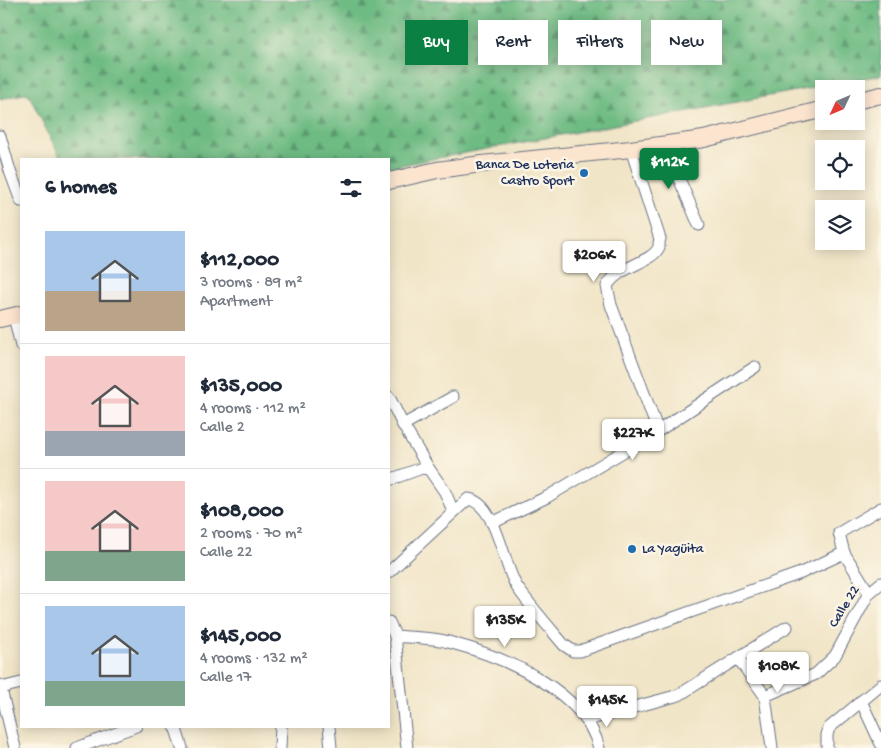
<!DOCTYPE html>
<meta charset="utf-8">
<style>
body{margin:0;font-family:"Gochi Hand",sans-serif;background:#f6f6f7;color:#1f2937;height:100vh;display:flex;flex-direction:column;font-size:19px;white-space:nowrap}
*{box-sizing:border-box;margin:0}
p{font-size:16px;color:#747a83}
.icon{flex:none;width:28px;height:28px;fill:none;stroke:currentColor;stroke-width:2;stroke-linecap:round;stroke-linejoin:round}
.map{position:relative;flex:1;overflow:hidden}
.drawer{position:absolute;left:20px;top:158px;width:370px;height:570px;display:flex;flex-direction:column;background:#fff;border-radius:0px;box-shadow:0 2px 12px #0003}
.drawer>*{flex:none}
.guide{position:absolute;left:405px;top:20px;width:400px;height:45px;display:flex;gap:10px}
.needle{width:32px;rotate:226deg}
.controls{position:absolute;left:815px;top:80px;display:grid;gap:10px}
.controls a{display:grid;place-items:center;width:50px;height:50px;border-radius:0px;background:#fff;box-shadow:0 2px 12px #0003;font-size:25px}
.price{position:absolute;translate:-50% -42px;padding:0 11px;border-radius:5px;background:#fff;color:#222;font-size:16px;line-height:32px;filter:drop-shadow(0 1px 2px #0008)}
.price::after{content:'';position:absolute;left:50%;top:30px;width:15px;height:11px;margin-left:-8px;background:inherit;clip-path:polygon(0 0,100% 0,50% 100%)}
.price.active{background:#0b8043;color:#fff}
ul{padding:0;list-style:none}
li{display:flex;align-items:center;gap:15px;height:125px;padding:0 25px}
li+li{border-top:1px solid #e0e1e3}
li span{display:grid;place-items:center;flex:none;width:140px;height:100px;border-radius:0px;color:#555}
li>.icon{margin-inline-start:auto}
span .icon{width:60px;height:60px;fill:#fffc;stroke-width:1}
li b{font-size:21px}
h2{display:flex;justify-content:space-between;align-items:center;height:60px;padding:0 25px;font-size:21px}
.tag{padding:0 18px;border-radius:0px;background:#fff;box-shadow:0 2px 12px #0003;font-size:18px;line-height:45px}
.tag.active{background:#0b8043;color:#fff}
.map>svg:first-child{display:block}
.forest{fill:url(#forest-firs);stroke:#447570}
.lines{fill:none;stroke-linecap:round;stroke-linejoin:round}
.street-casing{stroke:#666f83;stroke-width:13}
.secondary-casing{stroke:#666f83;stroke-width:18}
.street{stroke:#fff;stroke-width:11}
.secondary{stroke:#fce5cf;stroke-width:16}
.poi-dot{fill:#1f6fb2;stroke:#fcf5e5;stroke-width:2}
.labels{text-anchor:middle;dominant-baseline:central;stroke-width:5;stroke-linejoin:round;paint-order:stroke}
.poi-label{font-size:14px;fill:#1b2f5e;stroke:#fcf5e5;text-anchor:end}
.street-label{font-size:14px;fill:#1b2f5e;stroke:#fcf5e5}
</style>
<div class="map">
<svg width="881" height="748" viewBox="0 0 881 748">
<defs>
<pattern id="forest-firs" width="22" height="20" patternUnits="userSpaceOnUse" patternTransform="scale(1.25)"><rect width="22" height="20" fill="#6ebb83"/><path d="M5 1l3.5 6h-7zM16 11l3.5 6h-7z" fill="#5a986e"/></pattern>
</defs>
<rect width="100%" height="100%" fill="#fcf5e5"/>
<filter id="ink" filterUnits="userSpaceOnUse"><feTurbulence type="fractalNoise" baseFrequency=".02" numOctaves="2"/><feDisplacementMap in="SourceGraphic" scale="10" xChannelSelector="R" yChannelSelector="G"/><feConvolveMatrix kernelMatrix="1 2 1 2 8 2 1 2 1" color-interpolation-filters="sRGB"/></filter>
<filter id="wash" filterUnits="userSpaceOnUse"><feTurbulence type="fractalNoise" baseFrequency=".0096" numOctaves="4" result="noise"/><feDisplacementMap in="SourceGraphic" scale="20" xChannelSelector="R" yChannelSelector="G"/><feGaussianBlur stdDeviation="1.12" result="paint"/><feColorMatrix in="noise" values="0 0 0 0 0 0 0 0 0 0 0 0 0 0 0 0 0 1.4 0 .05"/><feComposite in="paint" operator="in"/></filter>
<g filter="url(#wash)">
<rect width="100%" height="100%" fill="#f1e5c7"/>
<polygon class="forest" points="0,0 881,0 881,75 401,165 389,169 389,159 61,159 28,93 0,99"/>
</g>
<g filter="url(#ink)">
<g class="lines">
<g class="street-casing">
<g id="street">
<polyline points="0,136 10,171 21,201"/>
<polyline points="664,144 699,225"/>
<path d="M631,149L660,239C659,239 659,246 659,247C652,263 618,266 607,286L611,305L658,431"/>
<polyline points="14,316 21,346"/>
<polyline points="389,397 403,425 429,469"/>
<polyline points="403,425 453,397"/>
<polyline points="389,480 422,468 429,469 445,492 453,511"/>
<polyline points="492,523 547,497 658,431 755,367"/>
<path d="M389,572L468,499C497,503 503,566 517,587C531,607 548,626 564,645L573,651H580L801,573L844,553"/>
<polyline points="869,593 844,553 839,533 881,508"/>
<polyline points="389,622 395,636 407,748"/>
<path d="M395,636C413,638 434,637 452,643C504,657 585,691 599,748"/>
<polyline points="738,658 765,696 772,748"/>
<polyline points="0,685 15,748"/>
<polyline points="1,688 21,683"/>
<polyline points="765,696 816,674 835,656 869,593 881,583"/>
<polyline points="861,701 881,744"/>
<polyline points="587,720 679,695 787,627"/>
<polyline points="175,726 182,748"/>
<polyline points="329,726 331,748"/>
<polyline points="77,748 136,726"/>
<polyline points="280,748 281,726"/>
<polyline points="827,748 827,735 829,728 881,685"/>
</g>
</g>
<g class="secondary-casing">
<g id="secondary">
<polyline points="856,101 881,95"/>
<polyline points="389,181 437,170 482,164 631,149 704,139 824,109"/>
<polyline points="0,319 21,314"/>
</g>
</g>
<use href="#street" class="street"/>
<use href="#secondary" class="secondary"/>
</g>
</g>
<g class="poi-dot">
<circle cx="584" cy="173" r="5"/>
<circle cx="632" cy="549" r="5"/>
</g>
<g class="labels">
<g class="poi-label">
<text x="574" y="165">Banca De Loteria<tspan x="574" dy="16">Castro Sport</tspan></text>
<text x="642" y="549" text-anchor="start">La Yagüita</text>
</g>
<g class="street-label">
<text transform="translate(845 607) rotate(-59)">Calle 22</text>
</g>
</g>
</svg>
<div class="controls">
<a><svg class="needle" viewBox="-14 -14 28 28"><path d="M0-13l5 13h-10z" fill="#e53935"/><path d="M0 13l5-13h-10z" fill="#747a83"/></svg></a>
<a><svg class="icon" aria-label="locate" viewBox="0 0 24 24"><circle cx="12" cy="12" r="6"/><path d="M12 2v4M12 18v4M2 12h4M18 12h4"/></svg></a>
<a><svg class="icon" aria-label="layers" viewBox="0 0 24 24"><path d="M12 4l9 5-9 5-9-5zM3 14l9 5 9-5"/></svg></a>
</div>
<b class="price active" style="left:669px;top:190px">$112K</b>
<b class="price" style="left:594px;top:283px">$206K</b>
<b class="price" style="left:633px;top:461px">$227K</b>
<b class="price" style="left:505px;top:648px">$135K</b>
<b class="price" style="left:778px;top:694px">$108K</b>
<b class="price" style="left:607px;top:728px">$145K</b>
<div class="guide">
<a class="tag active">Buy</a>
<a class="tag">Rent</a>
<a class="tag">Filters</a>
<a class="tag">New</a>
</div>
<section class="drawer">
<h2>6 homes<svg class="icon" aria-label="filters" viewBox="0 0 24 24"><path d="M4 7h16M4 17h16"/><circle cx="9" cy="7" r="2"/><circle cx="15" cy="17" r="2"/></svg></h2>
<ul>
<li><span style="background:linear-gradient(#a9c7e8 60%,#b9a48a 0)"><svg class="icon" aria-label="home" viewBox="0 0 24 24"><path d="M3 11l9-7 9 7M6 9v11h12V9"/></svg></span><div><b>$112,000</b><p>3 rooms · 89 m²</p><p>Apartment</p></div></li>
<li><span style="background:linear-gradient(#f6c9c9 75%,#9aa5b1 0)"><svg class="icon" aria-label="home" viewBox="0 0 24 24"><path d="M3 11l9-7 9 7M6 9v11h12V9"/></svg></span><div><b>$135,000</b><p>4 rooms · 112 m²</p><p>Calle 2</p></div></li>
<li><span style="background:linear-gradient(#f6c9c9 70%,#7fa58c 0)"><svg class="icon" aria-label="home" viewBox="0 0 24 24"><path d="M3 11l9-7 9 7M6 9v11h12V9"/></svg></span><div><b>$108,000</b><p>2 rooms · 70 m²</p><p>Calle 22</p></div></li>
<li><span style="background:linear-gradient(#a9c7e8 75%,#7fa58c 0)"><svg class="icon" aria-label="home" viewBox="0 0 24 24"><path d="M3 11l9-7 9 7M6 9v11h12V9"/></svg></span><div><b>$145,000</b><p>4 rooms · 132 m²</p><p>Calle 17</p></div></li>
</ul>
</section>
</div>
